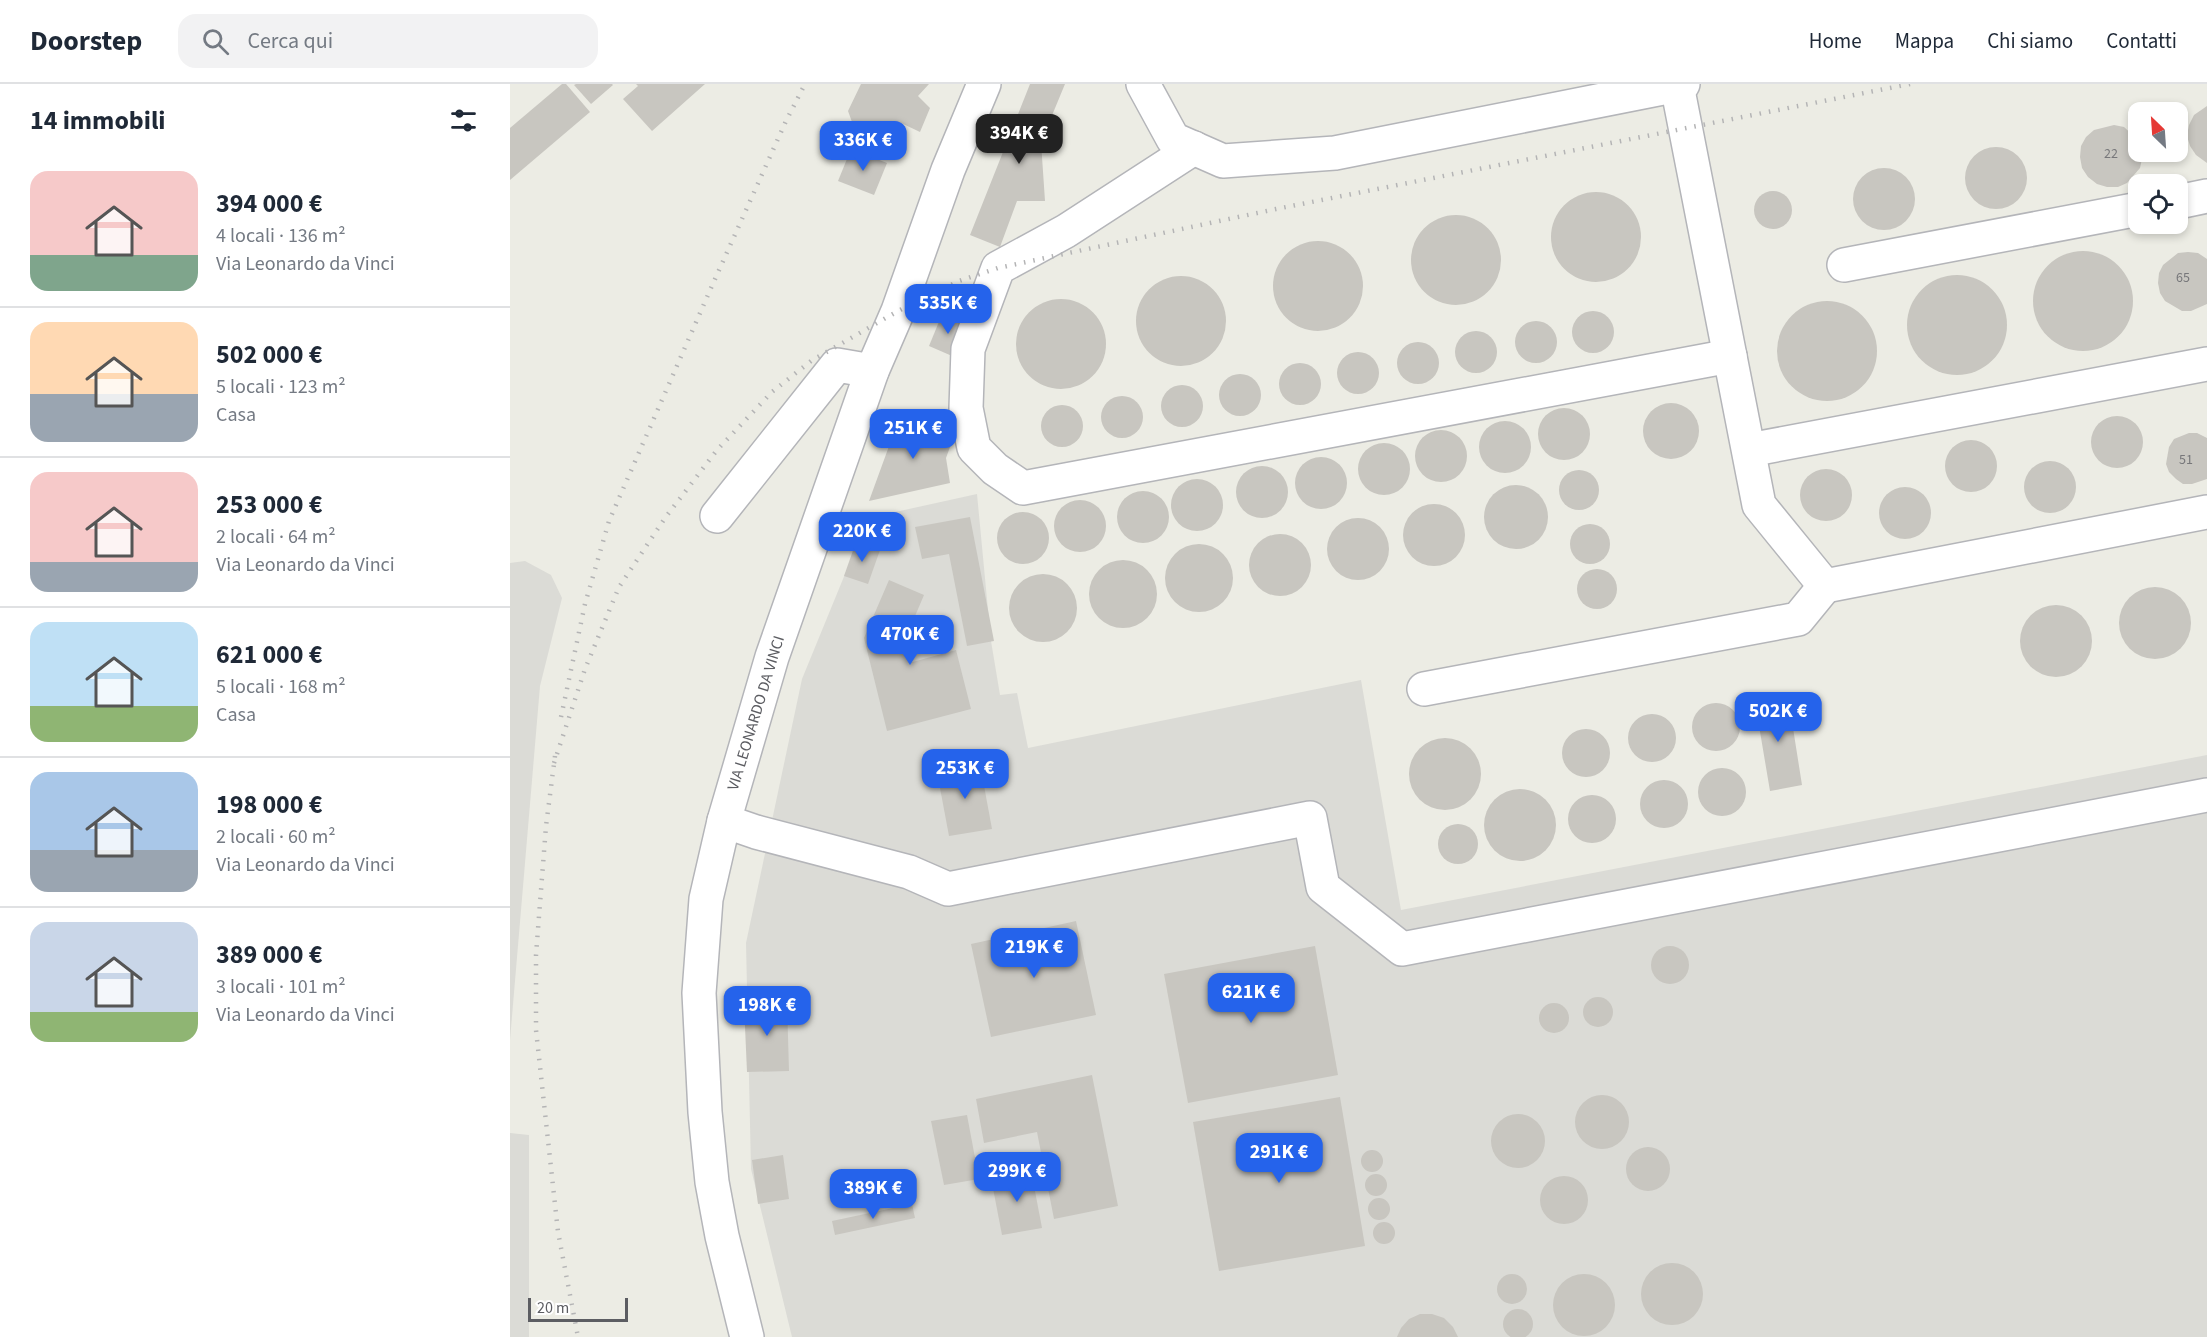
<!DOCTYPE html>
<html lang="it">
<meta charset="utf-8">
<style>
body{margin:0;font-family:"Source Sans 3",sans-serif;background:#f2f2f3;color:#1f2937;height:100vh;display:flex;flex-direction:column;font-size:22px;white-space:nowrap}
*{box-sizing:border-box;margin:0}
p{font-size:20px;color:#747a83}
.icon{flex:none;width:33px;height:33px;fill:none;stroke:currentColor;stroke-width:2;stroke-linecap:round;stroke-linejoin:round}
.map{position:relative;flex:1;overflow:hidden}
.drawer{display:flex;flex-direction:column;background:#fff;width:510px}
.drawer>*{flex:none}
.needle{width:39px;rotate:335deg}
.controls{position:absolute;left:1618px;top:18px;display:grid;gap:12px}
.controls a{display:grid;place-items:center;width:60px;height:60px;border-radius:12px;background:#fff;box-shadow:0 3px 9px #0003;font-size:30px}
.scale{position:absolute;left:18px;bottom:15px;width:100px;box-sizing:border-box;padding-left:6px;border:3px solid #5c5d62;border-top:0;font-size:16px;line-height:21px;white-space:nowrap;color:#5c5d62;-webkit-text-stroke:4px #fff;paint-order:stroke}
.price{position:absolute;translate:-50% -51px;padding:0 14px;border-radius:12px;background:#2563eb;color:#fff;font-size:20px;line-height:39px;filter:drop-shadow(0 2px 3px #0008)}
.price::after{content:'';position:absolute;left:50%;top:36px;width:18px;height:14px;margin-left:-9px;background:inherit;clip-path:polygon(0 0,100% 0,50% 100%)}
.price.active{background:#222;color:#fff}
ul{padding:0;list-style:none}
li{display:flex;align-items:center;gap:18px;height:150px;padding:0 30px}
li+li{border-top:2px solid #e0e1e3}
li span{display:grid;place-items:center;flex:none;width:168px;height:120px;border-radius:18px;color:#555}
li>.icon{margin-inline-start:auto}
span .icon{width:72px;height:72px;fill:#fffc;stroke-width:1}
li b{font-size:26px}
h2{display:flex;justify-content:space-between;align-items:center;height:72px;padding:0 30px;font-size:26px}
header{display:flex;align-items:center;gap:36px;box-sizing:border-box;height:84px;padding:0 30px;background:#fff;border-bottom:2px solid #e0e1e3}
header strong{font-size:28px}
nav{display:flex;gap:33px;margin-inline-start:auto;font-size:21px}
.search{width:420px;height:54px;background:#f2f2f3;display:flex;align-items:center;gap:15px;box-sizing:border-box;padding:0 21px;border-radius:18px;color:#747a83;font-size:22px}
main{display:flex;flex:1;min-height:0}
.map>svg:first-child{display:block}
.industrial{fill:#dbdbd6}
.building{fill:#c8c6c0}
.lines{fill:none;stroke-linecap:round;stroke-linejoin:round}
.minor-casing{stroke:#b4b5b9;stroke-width:36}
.minor{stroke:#fff;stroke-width:33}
.rail{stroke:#b4b4b5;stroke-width:4.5;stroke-dasharray:1.5 8;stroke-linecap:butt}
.labels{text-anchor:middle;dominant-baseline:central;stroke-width:5;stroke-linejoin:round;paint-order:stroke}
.number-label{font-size:14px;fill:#77777a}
.street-label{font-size:16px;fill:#5c5d62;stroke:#fff}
</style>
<header>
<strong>Doorstep</strong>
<div class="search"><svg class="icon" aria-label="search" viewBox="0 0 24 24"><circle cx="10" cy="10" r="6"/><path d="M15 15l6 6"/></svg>Cerca qui</div>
<nav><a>Home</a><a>Mappa</a><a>Chi siamo</a><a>Contatti</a></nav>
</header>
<main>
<section class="drawer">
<h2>14 immobili<svg class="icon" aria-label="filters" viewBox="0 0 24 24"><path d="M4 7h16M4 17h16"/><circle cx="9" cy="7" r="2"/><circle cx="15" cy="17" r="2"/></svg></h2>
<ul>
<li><span style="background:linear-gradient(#f6c9c9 70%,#7fa58c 0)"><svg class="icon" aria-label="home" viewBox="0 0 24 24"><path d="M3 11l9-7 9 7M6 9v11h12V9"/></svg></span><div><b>394 000 €</b><p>4 locali · 136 m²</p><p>Via Leonardo da Vinci</p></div></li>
<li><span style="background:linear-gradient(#ffd9b3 60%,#9aa5b1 0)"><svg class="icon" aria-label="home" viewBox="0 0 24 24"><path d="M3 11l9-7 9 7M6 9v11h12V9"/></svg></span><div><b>502 000 €</b><p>5 locali · 123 m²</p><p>Casa</p></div></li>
<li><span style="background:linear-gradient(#f6c9c9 75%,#9aa5b1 0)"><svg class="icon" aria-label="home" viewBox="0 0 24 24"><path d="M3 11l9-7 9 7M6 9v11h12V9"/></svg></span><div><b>253 000 €</b><p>2 locali · 64 m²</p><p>Via Leonardo da Vinci</p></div></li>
<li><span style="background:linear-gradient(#bfe0f5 70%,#8fb573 0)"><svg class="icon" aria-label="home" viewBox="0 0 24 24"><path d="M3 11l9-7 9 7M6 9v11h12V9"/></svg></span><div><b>621 000 €</b><p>5 locali · 168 m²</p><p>Casa</p></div></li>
<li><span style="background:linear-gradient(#a9c7e8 65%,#9aa5b1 0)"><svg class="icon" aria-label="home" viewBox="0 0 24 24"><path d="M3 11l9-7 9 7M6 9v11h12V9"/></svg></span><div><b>198 000 €</b><p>2 locali · 60 m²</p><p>Via Leonardo da Vinci</p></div></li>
<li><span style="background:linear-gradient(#c9d6e8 75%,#8fb573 0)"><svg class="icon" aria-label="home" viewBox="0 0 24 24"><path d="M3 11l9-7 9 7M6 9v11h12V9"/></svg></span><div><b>389 000 €</b><p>3 locali · 101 m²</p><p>Via Leonardo da Vinci</p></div></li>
</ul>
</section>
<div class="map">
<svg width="1697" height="1253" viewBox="0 0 1697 1253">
<rect width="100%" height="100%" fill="#ecece4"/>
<g class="industrial">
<polygon points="467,410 481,557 490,611 507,609 518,664 851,596 891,826 1697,671 1697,1253 282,1253 241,1085 236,859 292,595 358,434"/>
<polygon points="15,477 41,491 52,514 30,602 0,956 0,479"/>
<polygon points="0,1049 19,1051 19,1253 0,1253"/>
</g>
<g class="building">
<polygon points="52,0 56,0 80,28 0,96 0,44"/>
<polygon points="66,0 102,0 103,1 81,20 64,1"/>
<polygon points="126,0 195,0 142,47 113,15 128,2"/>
<polygon points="351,0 419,0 408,12 420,24 410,48 389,38 381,58 360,50 362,45 342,38 338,27"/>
<polygon points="520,0 555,0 531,58 535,117 507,117 490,163 460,151"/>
<polygon points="1697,22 1697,79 1686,71 1680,62 1677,52 1679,41 1684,31"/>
<polygon points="1604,41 1614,43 1628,56 1629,68 1632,68 1632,75 1630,84 1617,99 1608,103 1597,103 1587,100 1578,93 1572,84 1570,73 1571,62 1576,53 1584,46"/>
<circle cx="1486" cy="94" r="31"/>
<polygon points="341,65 377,79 364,111 328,97"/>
<circle cx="1374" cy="115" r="31"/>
<circle cx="1263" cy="126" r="19"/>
<circle cx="1086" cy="153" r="45"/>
<circle cx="946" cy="176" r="45"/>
<circle cx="808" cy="202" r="45"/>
<circle cx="1573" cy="217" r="50"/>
<polygon points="1678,168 1688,169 1697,175 1697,220 1681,227 1672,227 1655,217 1650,209 1648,199 1649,189 1653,181 1668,169"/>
<circle cx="1447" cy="241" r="50"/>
<circle cx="671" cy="237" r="45"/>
<circle cx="551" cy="260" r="45"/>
<circle cx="1317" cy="267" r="50"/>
<circle cx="1083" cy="248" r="21"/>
<polygon points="433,228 451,233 449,275 419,262"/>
<circle cx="1026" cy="258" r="21"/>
<circle cx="966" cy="268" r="21"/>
<circle cx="908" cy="279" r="21"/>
<circle cx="848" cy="289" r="21"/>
<circle cx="790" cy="300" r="21"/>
<circle cx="730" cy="311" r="21"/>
<circle cx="672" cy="322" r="21"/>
<circle cx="612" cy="333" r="21"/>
<circle cx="1161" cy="347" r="28"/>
<circle cx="552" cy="342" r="21"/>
<circle cx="1054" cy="350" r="26"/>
<polygon points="390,332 444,352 436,374 440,399 359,417"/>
<circle cx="1607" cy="358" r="26"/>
<circle cx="995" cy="363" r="26"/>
<circle cx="931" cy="372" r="26"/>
<polygon points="1679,349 1687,349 1697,354 1697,395 1682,400 1673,400 1666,395 1659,388 1656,380 1659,363 1664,355"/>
<circle cx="1461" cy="382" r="26"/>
<circle cx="874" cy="385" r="26"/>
<circle cx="811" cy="399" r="26"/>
<circle cx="1540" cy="403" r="26"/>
<circle cx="752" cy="408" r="26"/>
<circle cx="1316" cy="411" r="26"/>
<circle cx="1069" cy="406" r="20"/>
<circle cx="687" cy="421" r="26"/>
<circle cx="1006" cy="433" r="32"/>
<circle cx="1395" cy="429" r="26"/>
<circle cx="633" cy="433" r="26"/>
<circle cx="570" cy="442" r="26"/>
<circle cx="924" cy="451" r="31"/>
<circle cx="513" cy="454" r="26"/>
<polygon points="460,433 484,557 457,562 439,470 412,475 405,443"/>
<circle cx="848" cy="465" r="31"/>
<circle cx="1080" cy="460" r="20"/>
<circle cx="770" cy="481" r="31"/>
<polygon points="346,458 370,466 358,500 334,492"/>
<circle cx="689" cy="494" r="34"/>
<circle cx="613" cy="510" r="34"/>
<circle cx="1087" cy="505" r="20"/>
<circle cx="533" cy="524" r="34"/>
<polygon points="379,496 414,511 394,558 399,579 446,566 461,625 377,647 354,554"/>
<circle cx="1645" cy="539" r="36"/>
<circle cx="1546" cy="557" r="36"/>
<polygon points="1272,608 1276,643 1283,644 1292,701 1260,707 1244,612"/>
<circle cx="1206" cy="643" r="24"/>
<circle cx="1142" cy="654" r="24"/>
<circle cx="1076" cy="669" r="24"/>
<circle cx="935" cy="690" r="36"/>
<polygon points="470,680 482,745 439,752 427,688"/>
<circle cx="1212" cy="708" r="24"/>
<circle cx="1154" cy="720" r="24"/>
<circle cx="1010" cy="741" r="36"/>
<circle cx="1082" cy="735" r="24"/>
<circle cx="948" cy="760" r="20"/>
<polygon points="566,837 586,931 481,953 461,860"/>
<polygon points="805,862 828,991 678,1019 654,890"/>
<circle cx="1160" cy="881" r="19"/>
<circle cx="1088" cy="928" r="15"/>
<polygon points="277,918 279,987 237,988 234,920"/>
<circle cx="1044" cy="934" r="15"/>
<polygon points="582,991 608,1122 544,1135 527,1048 474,1059 466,1015"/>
<circle cx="1092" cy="1038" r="27"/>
<polygon points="830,1013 855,1162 709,1187 683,1038"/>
<circle cx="1008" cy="1057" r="27"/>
<polygon points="457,1031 469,1095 434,1101 421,1037"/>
<circle cx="1138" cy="1085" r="22"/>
<circle cx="862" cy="1077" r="11"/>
<polygon points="273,1071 279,1115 248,1120 242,1076"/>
<polygon points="521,1086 532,1144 492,1151 481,1094"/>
<circle cx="866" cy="1101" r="11"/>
<circle cx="1054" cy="1116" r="24"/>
<circle cx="869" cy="1125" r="11"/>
<polygon points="402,1120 405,1134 325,1151 322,1137"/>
<circle cx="874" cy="1149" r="11"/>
<circle cx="1162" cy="1210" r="31"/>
<circle cx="1002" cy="1205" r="15"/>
<circle cx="1074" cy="1221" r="31"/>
<circle cx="1008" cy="1240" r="15"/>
<polygon points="910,1230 922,1230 934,1234 943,1243 948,1253 887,1253 891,1244 899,1235"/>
</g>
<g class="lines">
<g class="minor-casing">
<g id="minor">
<polyline points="633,0 663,55 713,77 825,69 1173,0"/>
<polyline points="1167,1 1249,421 1315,502 1697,428"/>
<polyline points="684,64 556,147 488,184 458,265 456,324 464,364 485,385 513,404 1220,272"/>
<polyline points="1668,118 1697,112"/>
<polyline points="1334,181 1629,125"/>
<polyline points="1239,366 1697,280"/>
<polyline points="207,432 327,281 362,287"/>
<polyline points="914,605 1288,535 1315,502"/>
<polyline points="214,737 246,748 399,788 438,805 800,734 813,803 892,865 1697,711"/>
<polyline points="237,1253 212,1152 202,1098 195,1028 189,909 196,815 214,737 262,573 362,287 388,227 438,86 474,0"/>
</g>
</g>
<use href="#minor" class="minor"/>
<g class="rail">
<polyline points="51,633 75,520 99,437 201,204 276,37 295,0"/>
<polyline points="45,672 36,742 26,871 26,946 48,1148 68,1253"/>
<polyline points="44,679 75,585 109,503 155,434 207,366 262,308 301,277 388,227 449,197 488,184 766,125 1400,0"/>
</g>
</g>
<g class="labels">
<g class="number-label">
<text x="1601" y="70">22</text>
<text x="1673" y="194">65</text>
<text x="1676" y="376">51</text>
</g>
<g class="street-label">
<text transform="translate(246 629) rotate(-73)">VIA LEONARDO DA VINCI</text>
</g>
</g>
</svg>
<div class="controls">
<a><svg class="needle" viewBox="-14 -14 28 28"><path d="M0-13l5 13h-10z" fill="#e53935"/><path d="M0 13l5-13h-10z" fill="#747a83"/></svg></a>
<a><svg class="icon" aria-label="locate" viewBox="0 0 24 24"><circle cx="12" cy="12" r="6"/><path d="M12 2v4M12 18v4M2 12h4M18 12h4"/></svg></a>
</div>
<div class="scale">20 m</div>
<b class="price active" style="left:509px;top:81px">394K €</b>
<b class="price" style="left:353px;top:88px">336K €</b>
<b class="price" style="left:438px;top:251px">535K €</b>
<b class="price" style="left:403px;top:376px">251K €</b>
<b class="price" style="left:352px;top:479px">220K €</b>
<b class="price" style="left:400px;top:582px">470K €</b>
<b class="price" style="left:1268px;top:659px">502K €</b>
<b class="price" style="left:455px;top:716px">253K €</b>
<b class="price" style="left:524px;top:895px">219K €</b>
<b class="price" style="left:741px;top:940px">621K €</b>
<b class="price" style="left:257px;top:953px">198K €</b>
<b class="price" style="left:769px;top:1100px">291K €</b>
<b class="price" style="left:507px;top:1119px">299K €</b>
<b class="price" style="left:363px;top:1136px">389K €</b>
</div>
</main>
